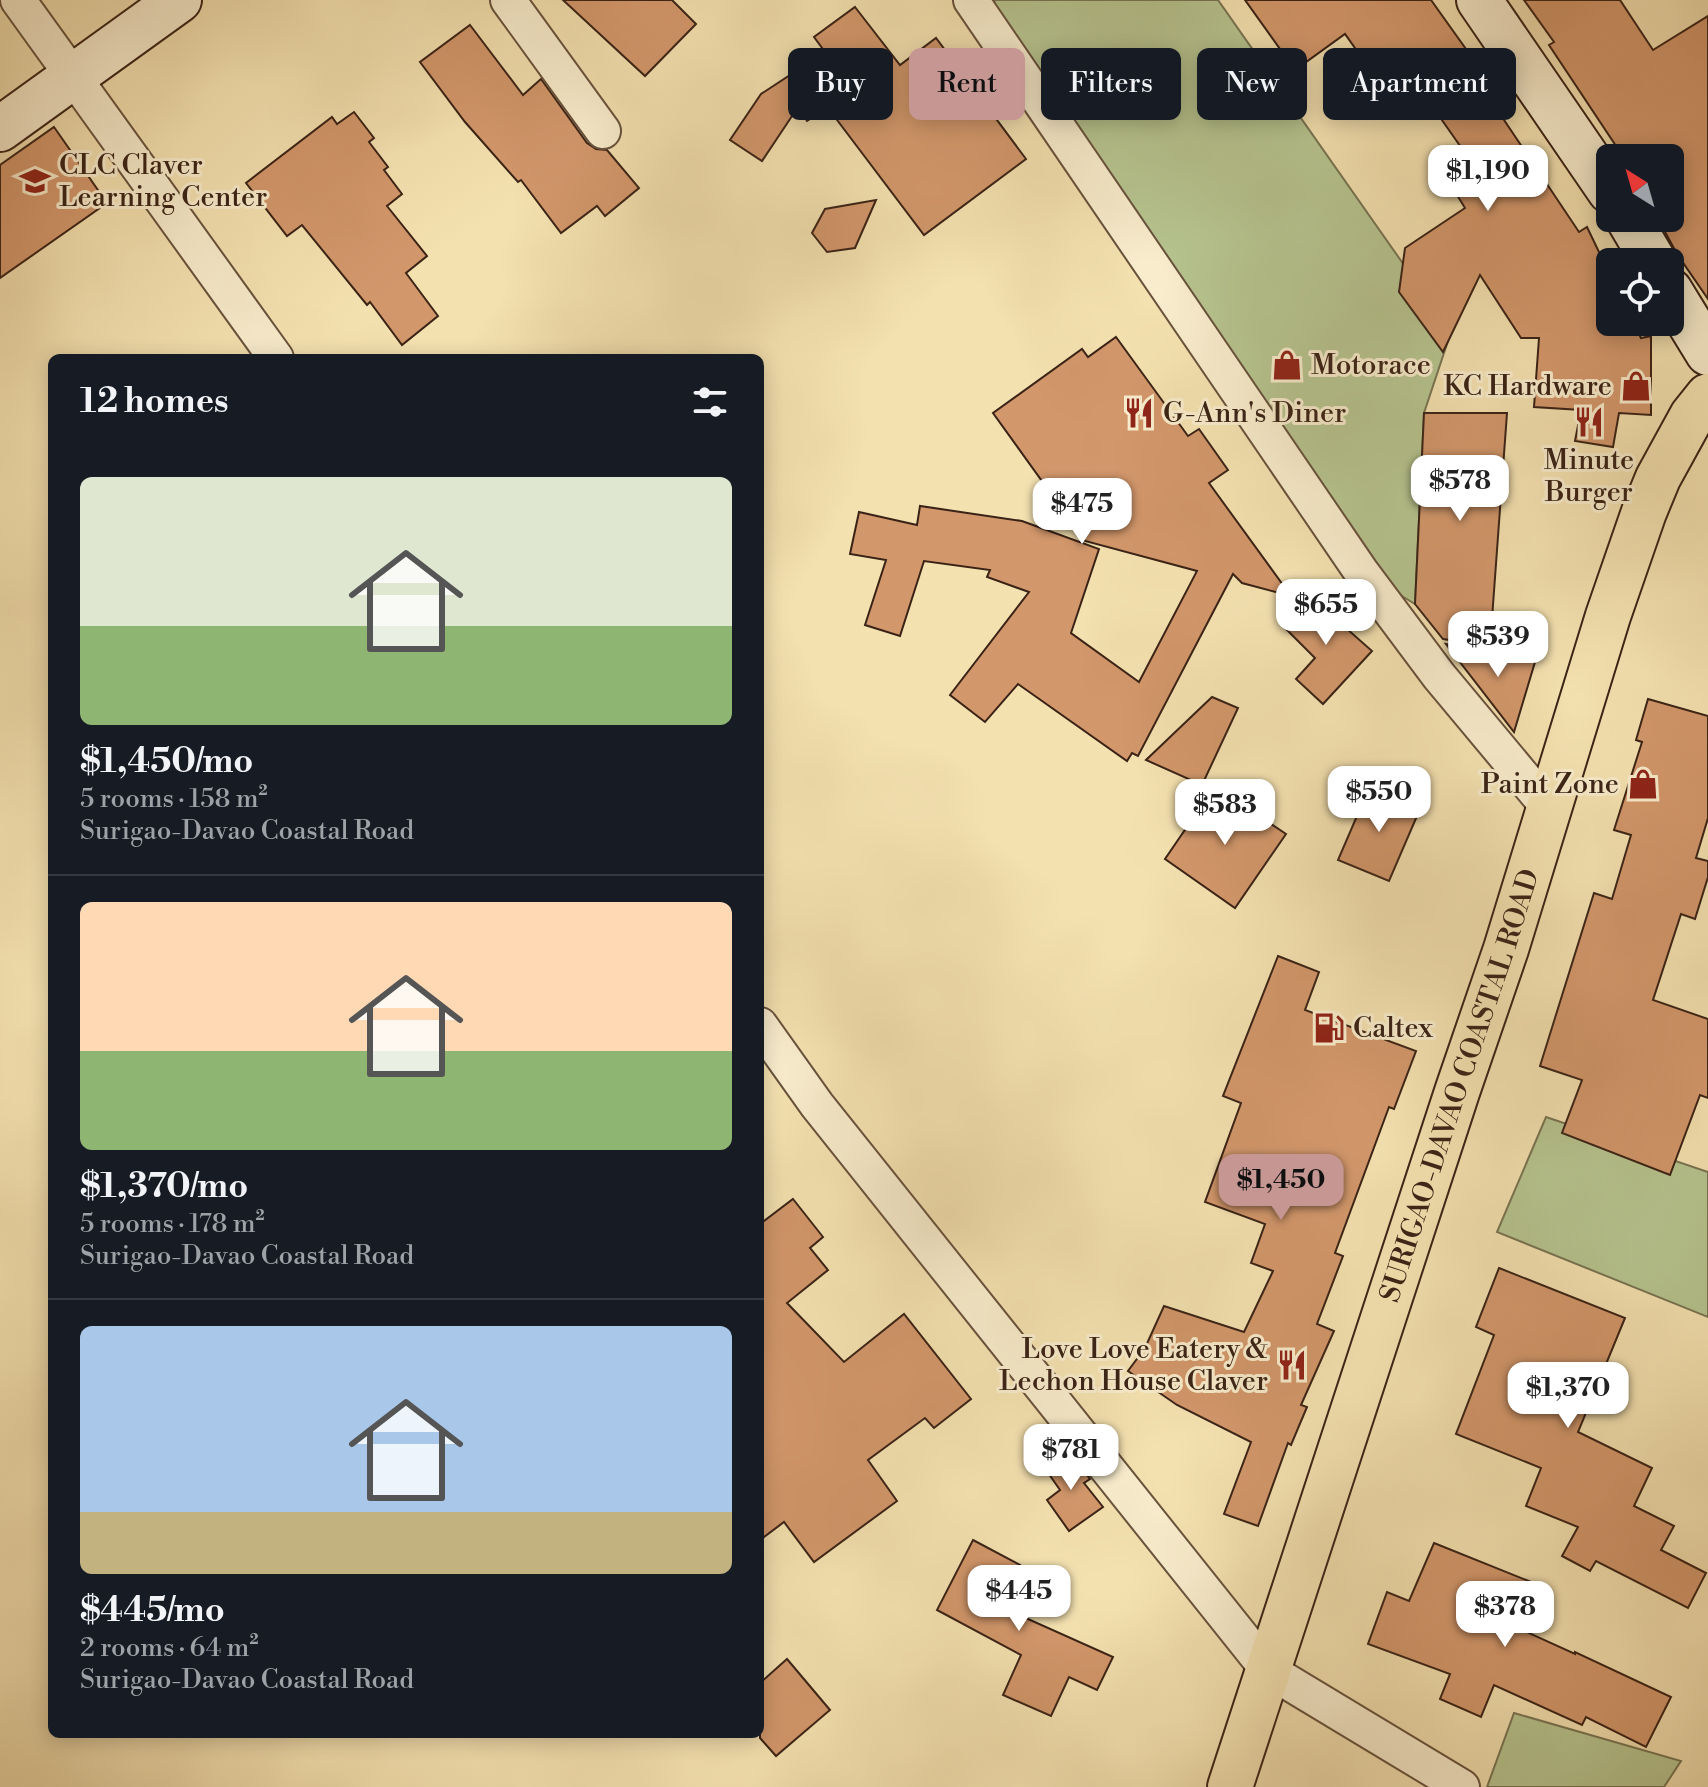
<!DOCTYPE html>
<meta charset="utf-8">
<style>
body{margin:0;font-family:"Libre Bodoni",serif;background:#20242c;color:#f1f3f6;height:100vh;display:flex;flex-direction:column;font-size:30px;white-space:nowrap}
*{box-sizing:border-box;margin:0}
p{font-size:26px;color:#9ea1a6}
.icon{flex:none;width:44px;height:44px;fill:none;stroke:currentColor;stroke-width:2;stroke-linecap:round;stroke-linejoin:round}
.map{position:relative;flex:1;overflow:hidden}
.details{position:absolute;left:48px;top:354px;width:716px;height:1384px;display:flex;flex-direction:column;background:#171b24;border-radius:12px;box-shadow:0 4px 20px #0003}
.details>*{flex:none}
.top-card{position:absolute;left:788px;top:48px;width:760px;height:72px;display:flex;gap:16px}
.needle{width:52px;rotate:323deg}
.fabs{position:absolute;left:1596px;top:144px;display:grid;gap:16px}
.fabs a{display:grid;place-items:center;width:88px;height:88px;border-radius:12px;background:#171b24;box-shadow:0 4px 20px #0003;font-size:40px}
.price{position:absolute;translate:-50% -68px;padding:0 18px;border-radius:16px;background:#fff;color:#222;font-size:26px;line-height:52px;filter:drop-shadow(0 2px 4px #0008)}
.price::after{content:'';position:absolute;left:50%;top:48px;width:24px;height:18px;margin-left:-12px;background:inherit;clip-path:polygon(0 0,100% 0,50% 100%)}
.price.current{background:#c59692;color:#111}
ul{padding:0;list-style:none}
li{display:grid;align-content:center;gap:16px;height:424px;padding:0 32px}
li+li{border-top:2px solid #363941}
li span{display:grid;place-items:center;height:248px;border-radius:12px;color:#555}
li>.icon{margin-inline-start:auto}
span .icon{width:144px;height:144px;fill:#fffc;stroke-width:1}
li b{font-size:34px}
h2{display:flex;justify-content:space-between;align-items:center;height:96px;padding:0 32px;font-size:34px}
.tag{padding:0 28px;border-radius:12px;background:#171b24;box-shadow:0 4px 20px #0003;font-size:28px;line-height:72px}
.tag.current{background:#c59692;color:#111}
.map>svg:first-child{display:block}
.green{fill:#b6c48f;stroke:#787452;stroke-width:2}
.building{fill:#d2976b;stroke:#3a2316;stroke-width:2}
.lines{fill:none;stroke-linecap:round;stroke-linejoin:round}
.street-casing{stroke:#68523c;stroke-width:38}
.secondary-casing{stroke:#3a2316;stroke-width:48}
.highway-casing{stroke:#3a2316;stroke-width:48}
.street{stroke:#f8eccc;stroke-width:34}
.secondary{stroke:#f8eccc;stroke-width:44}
.highway{stroke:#f4e1b0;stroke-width:44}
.labels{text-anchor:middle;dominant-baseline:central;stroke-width:6;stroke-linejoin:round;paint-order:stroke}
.poi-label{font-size:28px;fill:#3a2316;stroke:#f8eccc;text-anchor:start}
.street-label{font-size:28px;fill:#3a2316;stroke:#f8eccc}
</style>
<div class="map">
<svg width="1708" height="1787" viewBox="0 0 1708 1787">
<rect width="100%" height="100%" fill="#f4e1b0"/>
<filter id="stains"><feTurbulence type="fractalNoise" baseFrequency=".0025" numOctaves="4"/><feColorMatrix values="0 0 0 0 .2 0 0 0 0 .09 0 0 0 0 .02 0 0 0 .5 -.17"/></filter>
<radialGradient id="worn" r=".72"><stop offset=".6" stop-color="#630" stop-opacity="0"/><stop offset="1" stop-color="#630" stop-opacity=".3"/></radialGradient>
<g class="green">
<polygon points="996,0 1218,0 1451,332 1424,413 1415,604 1397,593 992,3"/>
<polygon points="1546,1117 1708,1172 1708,1317 1497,1232"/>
<polygon points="1514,1713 1681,1761 1664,1787 1487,1787"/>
</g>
<g class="building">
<polygon points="563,0 672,0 696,24 645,76"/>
<polygon points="1245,0 1431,0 1498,94 1490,99 1579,232 1587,227 1610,275 1610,322 1633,322 1641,338 1651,336 1651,415 1619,413 1613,447 1575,441 1581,410 1534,407 1539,338 1521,338 1480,275 1443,352 1399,292 1405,248 1465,208 1441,169 1465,153 1423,93 1398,109 1345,34 1295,70"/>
<polygon points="1524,0 1620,0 1653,50 1708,16 1708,299 1677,254 1664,230 1670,227 1670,158 1624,158 1549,45 1554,42"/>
<polygon points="855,7 900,65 936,38 1026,159 924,235 828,108 807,121 798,107 762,161 730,140 761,94 825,52 814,37"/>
<polygon points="470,25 523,95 541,79 587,143 596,149 607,150 639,188 605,216 597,206 561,233 521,180 518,182 465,122 420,62"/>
<polygon points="354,112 374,138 369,142 388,167 384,170 402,194 387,206 427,256 406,273 438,316 402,345 370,302 367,305 302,225 287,236 246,183 332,117 337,124"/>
<polygon points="54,127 107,203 0,278 0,165"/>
<polygon points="876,200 855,248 827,252 812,233 825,209"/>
<polygon points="1116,337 1188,436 1199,429 1228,470 1209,483 1291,596 1242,583 1233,574 1138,756 1132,753 1127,761 1018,684 985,722 950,695 1029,592 987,577 990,570 924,561 900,636 865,625 886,560 850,554 859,512 917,525 920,506 1022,521 1099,549 1071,633 1139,682 1197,571 1085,541 993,413 1082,349 1088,357"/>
<polygon points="1424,413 1507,413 1490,646 1443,639 1415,604"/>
<polygon points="1322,590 1345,614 1338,621 1372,651 1323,704 1296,679 1315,658 1284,627"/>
<polygon points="1446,644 1535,662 1514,732"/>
<polygon points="1212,697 1238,708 1202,785 1146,760"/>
<polygon points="1648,699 1708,716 1708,818 1696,858 1708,861 1708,877 1695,919 1681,914 1653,1000 1708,1019 1708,1098 1700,1095 1670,1175 1562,1133 1582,1080 1540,1066 1594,893 1612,899 1631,835 1614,830 1642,742 1636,740"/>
<polygon points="1215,786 1286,834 1235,908 1165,859"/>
<polygon points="1369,788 1420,809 1389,881 1338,860"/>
<polygon points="1278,956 1319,972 1305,1010 1416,1051 1394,1109 1389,1107 1335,1253 1343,1256 1317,1324 1334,1331 1301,1405 1307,1407 1291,1445 1288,1443 1258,1526 1224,1514 1251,1442 1177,1405 1128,1371 1145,1348 1164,1306 1244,1332 1273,1271 1251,1263 1265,1224 1205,1202 1241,1103 1223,1096"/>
<polygon points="793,1199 823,1237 810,1248 828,1270 787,1303 844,1362 904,1314 971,1399 934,1428 925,1418 868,1460 897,1501 814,1562 784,1522 760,1540 760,1224"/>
<polygon points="1499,1268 1625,1318 1578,1432 1652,1468 1634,1506 1674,1526 1661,1550 1706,1573 1688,1608 1596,1561 1590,1571 1562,1556 1578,1527 1526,1506 1541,1468 1456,1434 1494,1335 1476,1327"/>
<polygon points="1067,1450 1090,1479 1084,1483 1103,1507 1069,1531 1047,1500 1060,1490 1044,1467"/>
<polygon points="973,1540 1020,1565 999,1606 1113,1657 1097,1690 1069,1677 1051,1716 1003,1695 1021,1655 937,1610"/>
<polygon points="1434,1543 1536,1584 1518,1628 1575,1654 1575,1652 1671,1697 1646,1747 1586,1717 1582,1725 1494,1685 1481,1717 1440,1699 1450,1674 1368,1644 1387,1592 1409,1601"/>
<polygon points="787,1659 830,1710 776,1756 760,1738 760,1683"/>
</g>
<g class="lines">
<g class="street-casing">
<g id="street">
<polyline points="18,0 276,358"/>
<polyline points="508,0 603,131"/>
<polyline points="971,0 1362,573 1439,676 1549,808"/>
<polyline points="760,1025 817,1105 1268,1670 1462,1787"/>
</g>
</g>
<g class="secondary-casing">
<g id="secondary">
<polyline points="1479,0 1610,191"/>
<polyline points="0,129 179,0"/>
<polyline points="1628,218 1654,262"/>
<polyline points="1670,291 1708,353"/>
</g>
</g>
<g class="highway-casing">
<g id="highway">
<path id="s1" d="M1230,1787L1457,1092L1506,949L1608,616L1644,512L1658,478L1692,416L1708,396"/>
</g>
</g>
<use href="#street" class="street"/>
<use href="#secondary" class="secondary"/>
<use href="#highway" class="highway"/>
</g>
<defs>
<g id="school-bare" transform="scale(2.4)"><path d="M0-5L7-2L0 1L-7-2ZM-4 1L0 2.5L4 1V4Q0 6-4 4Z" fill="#8f2418" stroke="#f8eccc" stroke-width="2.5" paint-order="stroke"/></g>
<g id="shop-bare" transform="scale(2.4)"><path d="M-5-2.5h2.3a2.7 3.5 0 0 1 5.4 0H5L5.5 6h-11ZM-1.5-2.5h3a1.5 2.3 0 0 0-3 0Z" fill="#8f2418" stroke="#f8eccc" stroke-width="2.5" paint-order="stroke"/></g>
<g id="restaurant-bare" transform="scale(2.4)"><path d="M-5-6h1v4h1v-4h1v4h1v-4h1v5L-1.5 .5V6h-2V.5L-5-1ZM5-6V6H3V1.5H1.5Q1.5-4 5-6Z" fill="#8f2418" stroke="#f8eccc" stroke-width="2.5" paint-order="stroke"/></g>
<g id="fuel-bare" transform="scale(2.4)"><path d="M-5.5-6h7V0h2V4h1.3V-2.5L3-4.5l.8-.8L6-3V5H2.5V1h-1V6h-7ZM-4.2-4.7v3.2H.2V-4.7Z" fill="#8f2418" stroke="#f8eccc" stroke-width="2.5" paint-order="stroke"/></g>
</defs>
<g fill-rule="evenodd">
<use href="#school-bare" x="35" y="181"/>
<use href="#shop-bare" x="1287" y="365"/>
<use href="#shop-bare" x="1636" y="386"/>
<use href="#restaurant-bare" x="1139" y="413"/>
<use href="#restaurant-bare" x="1589" y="422"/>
<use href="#shop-bare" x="1643" y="784"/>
<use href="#fuel-bare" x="1329" y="1028"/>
<use href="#restaurant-bare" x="1292" y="1365"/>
</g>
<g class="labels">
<g class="poi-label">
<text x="59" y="165">CLC Claver<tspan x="59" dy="32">Learning Center</tspan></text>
<text x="1311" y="365">Motorace</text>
<text x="1612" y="386" text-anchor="end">KC Hardware</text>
<text x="1163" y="413">G-Ann's Diner</text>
<text x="1589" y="460" text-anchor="middle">Minute<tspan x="1589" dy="32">Burger</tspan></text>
<text x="1619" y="784" text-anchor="end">Paint Zone</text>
<text x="1353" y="1028">Caltex</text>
<text x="1268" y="1349" text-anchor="end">Love Love Eatery &amp;<tspan x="1268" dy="32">Lechon House Claver</tspan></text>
</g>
<g class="street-label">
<text stroke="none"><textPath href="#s1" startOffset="738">SURIGAO-DAVAO COASTAL ROAD</textPath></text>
</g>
</g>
<rect width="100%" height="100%" filter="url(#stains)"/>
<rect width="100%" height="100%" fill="url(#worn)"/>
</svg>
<div class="fabs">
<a><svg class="needle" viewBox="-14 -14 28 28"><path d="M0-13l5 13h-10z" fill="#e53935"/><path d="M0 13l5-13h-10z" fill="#9ea1a6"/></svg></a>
<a><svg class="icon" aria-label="locate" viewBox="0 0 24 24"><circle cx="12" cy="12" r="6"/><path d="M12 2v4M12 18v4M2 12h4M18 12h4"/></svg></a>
</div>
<b class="price" style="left:1488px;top:213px">$1,190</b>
<b class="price" style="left:1460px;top:523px">$578</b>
<b class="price" style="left:1082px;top:546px">$475</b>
<b class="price" style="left:1326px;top:647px">$655</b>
<b class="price" style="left:1498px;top:679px">$539</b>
<b class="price" style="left:1379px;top:834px">$550</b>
<b class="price" style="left:1225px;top:847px">$583</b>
<b class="price current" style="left:1281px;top:1222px">$1,450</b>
<b class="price" style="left:1568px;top:1430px">$1,370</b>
<b class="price" style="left:1071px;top:1492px">$781</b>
<b class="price" style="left:1019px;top:1633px">$445</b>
<b class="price" style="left:1505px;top:1649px">$378</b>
<div class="top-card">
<a class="tag">Buy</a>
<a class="tag current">Rent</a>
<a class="tag">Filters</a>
<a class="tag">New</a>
<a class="tag">Apartment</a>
</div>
<section class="details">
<h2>12 homes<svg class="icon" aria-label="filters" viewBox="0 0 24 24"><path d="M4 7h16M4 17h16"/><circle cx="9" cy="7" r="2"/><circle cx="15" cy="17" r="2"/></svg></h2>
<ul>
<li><span style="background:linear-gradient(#dfe7d0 60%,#8fb573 0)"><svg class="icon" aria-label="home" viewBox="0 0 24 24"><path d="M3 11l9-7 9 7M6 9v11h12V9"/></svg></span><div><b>$1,450/mo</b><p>5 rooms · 158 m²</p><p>Surigao-Davao Coastal Road</p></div></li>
<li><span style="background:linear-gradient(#ffd9b3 60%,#8fb573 0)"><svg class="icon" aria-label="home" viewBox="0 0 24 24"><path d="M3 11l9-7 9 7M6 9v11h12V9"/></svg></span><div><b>$1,370/mo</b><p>5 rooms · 178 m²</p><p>Surigao-Davao Coastal Road</p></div></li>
<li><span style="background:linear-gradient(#a9c7e8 75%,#c2b280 0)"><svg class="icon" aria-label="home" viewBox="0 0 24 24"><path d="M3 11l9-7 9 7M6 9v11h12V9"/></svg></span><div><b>$445/mo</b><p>2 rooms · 64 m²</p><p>Surigao-Davao Coastal Road</p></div></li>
</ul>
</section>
</div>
